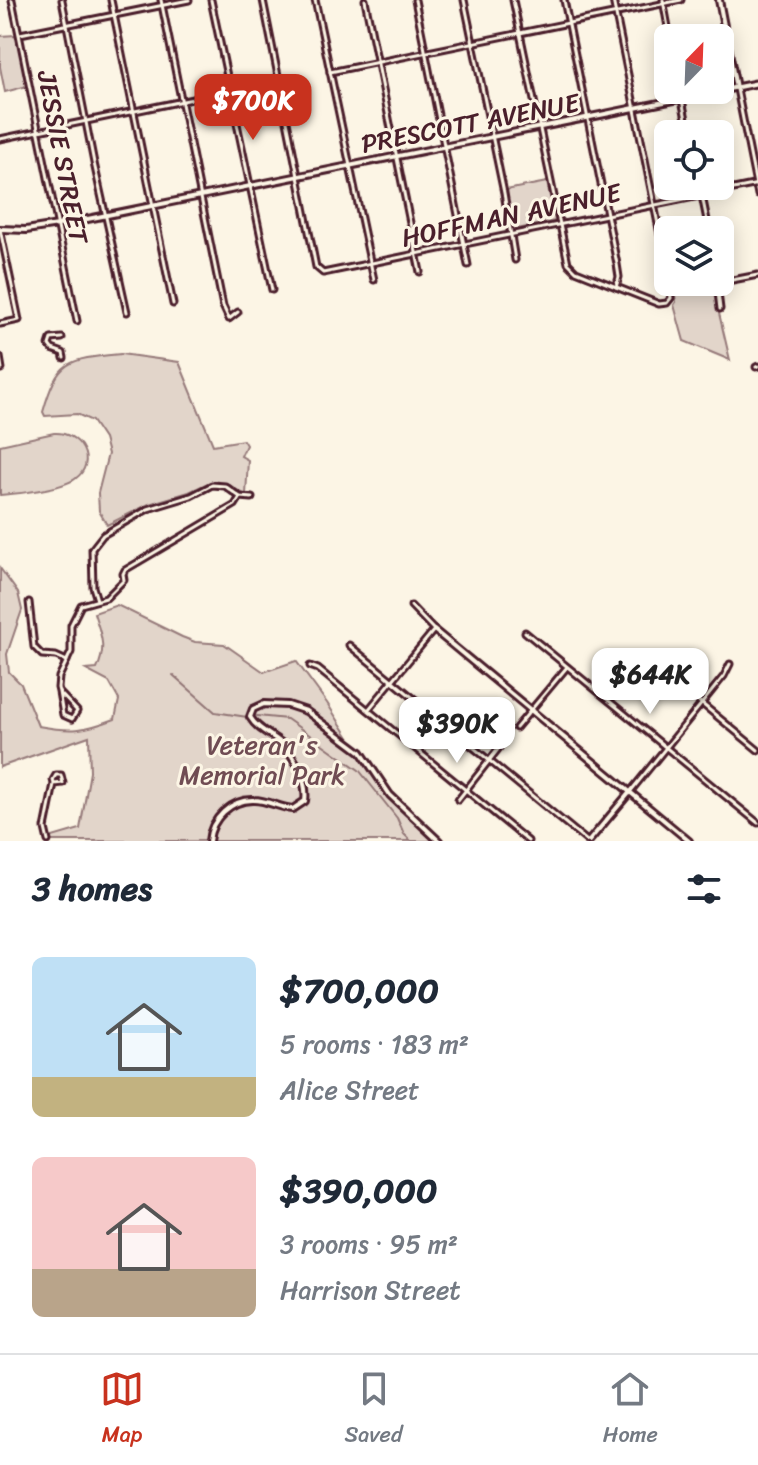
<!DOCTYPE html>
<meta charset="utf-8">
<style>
body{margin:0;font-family:Sriracha,sans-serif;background:#f2f2f3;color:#1f2937;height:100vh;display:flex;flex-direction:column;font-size:30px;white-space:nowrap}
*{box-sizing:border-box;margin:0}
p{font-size:26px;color:#747a83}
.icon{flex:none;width:44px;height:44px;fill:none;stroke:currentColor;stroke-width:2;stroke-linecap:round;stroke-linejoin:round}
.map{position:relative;height:841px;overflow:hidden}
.details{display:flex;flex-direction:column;background:#fff;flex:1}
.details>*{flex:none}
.needle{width:52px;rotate:23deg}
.fabs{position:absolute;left:654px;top:24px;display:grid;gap:16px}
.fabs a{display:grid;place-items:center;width:80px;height:80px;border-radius:12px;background:#fff;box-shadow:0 4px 20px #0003;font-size:40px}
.price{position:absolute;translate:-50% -68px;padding:0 18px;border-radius:16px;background:#fff;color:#222;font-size:26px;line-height:52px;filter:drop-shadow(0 2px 4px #0008)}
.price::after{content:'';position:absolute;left:50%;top:48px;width:24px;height:18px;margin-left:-12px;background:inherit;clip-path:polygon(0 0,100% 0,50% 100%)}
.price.active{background:#c8321e;color:#fff}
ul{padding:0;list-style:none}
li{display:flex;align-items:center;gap:24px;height:200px;padding:0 32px}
li span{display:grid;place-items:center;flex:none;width:224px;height:160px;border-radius:12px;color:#555}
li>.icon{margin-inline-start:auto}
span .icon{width:96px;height:96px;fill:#fffc;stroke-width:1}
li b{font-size:34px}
h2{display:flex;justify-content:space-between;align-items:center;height:96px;padding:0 32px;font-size:34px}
.tabs{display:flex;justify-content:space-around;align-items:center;height:112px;border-top:2px solid #e0e1e3;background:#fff;font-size:22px;color:#747a83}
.tabs a{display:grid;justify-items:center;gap:4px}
.tabs .active{color:#c8321e}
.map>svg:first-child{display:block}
.green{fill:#e2d5ca;stroke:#967a7a;stroke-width:2}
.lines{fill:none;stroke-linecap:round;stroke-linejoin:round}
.stream{stroke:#917474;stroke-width:2}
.minor-casing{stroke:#4a1f2b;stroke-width:9}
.tertiary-casing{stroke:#4a1f2b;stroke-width:10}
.minor{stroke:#fcf5e5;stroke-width:3}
.tertiary{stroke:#fcf5e5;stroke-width:4}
.labels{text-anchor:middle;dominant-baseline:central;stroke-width:6;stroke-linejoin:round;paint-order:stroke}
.street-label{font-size:26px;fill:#4a1f2b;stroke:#fcf5e5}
.park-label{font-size:26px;fill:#704c53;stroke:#fcf5e5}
</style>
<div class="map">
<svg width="758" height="841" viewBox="0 0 758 841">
<rect width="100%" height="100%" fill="#fcf5e5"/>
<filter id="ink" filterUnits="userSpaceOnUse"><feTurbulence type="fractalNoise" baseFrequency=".0125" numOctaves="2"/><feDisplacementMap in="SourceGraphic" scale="16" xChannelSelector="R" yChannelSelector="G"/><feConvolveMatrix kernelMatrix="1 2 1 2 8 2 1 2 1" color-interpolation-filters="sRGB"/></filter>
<g filter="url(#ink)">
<g class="green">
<polygon points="16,35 27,86 5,92 0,67 0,36"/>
<polygon points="547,182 555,221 513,230 506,190"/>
<polygon points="673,282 715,282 718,309 730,360 684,341 674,305 676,302"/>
<path d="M121,354L179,362L213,445L243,440L246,445L241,456L248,460L246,495L225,483L210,482L189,492L149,504L107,525L99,511L98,493L108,454L104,439L92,421L77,414L45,416L43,412C58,359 68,359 121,354Z"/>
<path d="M54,433C79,431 99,462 75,479C61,489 17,494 0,495V445Z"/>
<path d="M0,568L18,593L22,610L7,654L9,672L21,684L38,726C72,732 83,731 115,719L119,700L109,682L86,670L97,669C107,647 101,635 94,613L117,605L182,637L195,642L224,644L264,672L296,661L327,703L382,789L433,841H51L49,838L80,829L90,772L89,736L0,767Z"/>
</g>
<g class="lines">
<g class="stream">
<polyline points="173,675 215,712 247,717"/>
<polyline points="257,716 287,719 359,770 397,818 404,834 411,841"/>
</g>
<g class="minor-casing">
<g id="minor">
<polyline points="12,0 77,321"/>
<polyline points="62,0 94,163 127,312"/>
<polyline points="111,0 173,304"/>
<polyline points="161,0 223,306 229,319 238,312"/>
<polyline points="211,0 272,290"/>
<polyline points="263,0 316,267 323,273 758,184"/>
<polyline points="315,0 374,280"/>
<polyline points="365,0 420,272"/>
<polyline points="415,0 468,265"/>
<polyline points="464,0 504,193 515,260"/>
<polyline points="513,0 568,263 576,271 659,304 667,303 671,298 669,282"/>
<polyline points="564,0 617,264 619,277 616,287"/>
<polyline points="613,0 668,274"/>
<polyline points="663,0 670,38"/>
<polyline points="20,34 189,0"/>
<polyline points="330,72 681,0"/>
<polyline points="737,89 758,195"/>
<polyline points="680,90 689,134"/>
<polyline points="0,139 279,81"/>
<polyline points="700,186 709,230"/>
<polyline points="0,229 19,320 0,324"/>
<polyline points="717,283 758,275"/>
<polyline points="717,284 720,309"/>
<polyline points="62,338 51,339 49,345 52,349 63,353 64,358"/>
<polyline points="0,357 2,369 0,369"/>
<polyline points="756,367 758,366"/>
<polyline points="97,600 93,587 92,549 103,535 148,509 191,496 212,485 225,486 240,497 252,498"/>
<polyline points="29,602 34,647 42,655 56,656 67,661"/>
<polyline points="525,632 758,823"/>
<polyline points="349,645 587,841"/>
<polyline points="650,661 758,750"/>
<polyline points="310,666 318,669 528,841"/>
<polyline points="59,692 63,715 72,719 77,711 59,692 58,688 59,677 71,652 71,625 81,605 106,598 124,580 123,574 125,570 235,505 240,497"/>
<polyline points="369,709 434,630 411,606"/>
<polyline points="516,728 567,667"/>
<polyline points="630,792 724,676 730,664"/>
<polyline points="458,800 499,748"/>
<polyline points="48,841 45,828 54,784 53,780 56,775 61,775 63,783 54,784"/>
</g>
</g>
<g class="tertiary-casing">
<g id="tertiary">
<polyline points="719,0 736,88"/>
<polyline points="0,229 26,230 58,225 758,83"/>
<polyline points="434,630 689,841"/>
<path d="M209,841C211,819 231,799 254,800C267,800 280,808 293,809L305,801C308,782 294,754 280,742C270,734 257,729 250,717L253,709L264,704L288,705L306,711L361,752L390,795L439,841"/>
<polyline points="589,841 630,792"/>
</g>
</g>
<use href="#minor" class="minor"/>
<use href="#tertiary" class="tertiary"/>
</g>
</g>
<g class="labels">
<g class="street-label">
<text transform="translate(470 123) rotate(-11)">PRESCOTT AVENUE</text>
<text transform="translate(63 157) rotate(79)">JESSIE STREET</text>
<text transform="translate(511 215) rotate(-12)">HOFFMAN AVENUE</text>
</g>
<g class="park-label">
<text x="262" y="745">Veteran's<tspan x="262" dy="30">Memorial Park</tspan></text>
</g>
</g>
</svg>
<div class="fabs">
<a><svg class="needle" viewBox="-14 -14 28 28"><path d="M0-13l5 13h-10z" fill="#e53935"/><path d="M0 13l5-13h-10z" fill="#747a83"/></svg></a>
<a><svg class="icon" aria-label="locate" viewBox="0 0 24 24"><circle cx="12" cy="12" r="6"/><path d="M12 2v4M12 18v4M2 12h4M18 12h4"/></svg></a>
<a><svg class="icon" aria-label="layers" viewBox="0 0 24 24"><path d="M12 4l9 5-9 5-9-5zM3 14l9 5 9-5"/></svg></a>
</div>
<b class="price active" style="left:253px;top:142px">$700K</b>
<b class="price" style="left:650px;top:716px">$644K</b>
<b class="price" style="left:457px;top:765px">$390K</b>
</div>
<section class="details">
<h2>3 homes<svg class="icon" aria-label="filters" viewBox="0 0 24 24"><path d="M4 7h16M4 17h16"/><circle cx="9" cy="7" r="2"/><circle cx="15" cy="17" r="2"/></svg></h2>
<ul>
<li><span style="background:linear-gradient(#bfe0f5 75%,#c2b280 0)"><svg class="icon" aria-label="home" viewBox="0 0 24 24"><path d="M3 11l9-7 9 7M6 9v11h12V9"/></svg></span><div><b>$700,000</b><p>5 rooms · 183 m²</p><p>Alice Street</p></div></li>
<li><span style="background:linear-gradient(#f6c9c9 70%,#b9a48a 0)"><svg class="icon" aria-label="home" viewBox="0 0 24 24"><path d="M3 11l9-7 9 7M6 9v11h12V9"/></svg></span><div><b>$390,000</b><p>3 rooms · 95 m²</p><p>Harrison Street</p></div></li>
</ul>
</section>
<nav class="tabs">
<a class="active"><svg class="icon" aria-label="map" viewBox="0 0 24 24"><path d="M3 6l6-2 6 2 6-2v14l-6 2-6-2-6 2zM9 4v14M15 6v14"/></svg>Map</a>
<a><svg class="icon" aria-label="saved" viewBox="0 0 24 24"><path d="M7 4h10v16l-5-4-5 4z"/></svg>Saved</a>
<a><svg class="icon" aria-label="home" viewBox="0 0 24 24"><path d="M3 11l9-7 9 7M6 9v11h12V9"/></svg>Home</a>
</nav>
